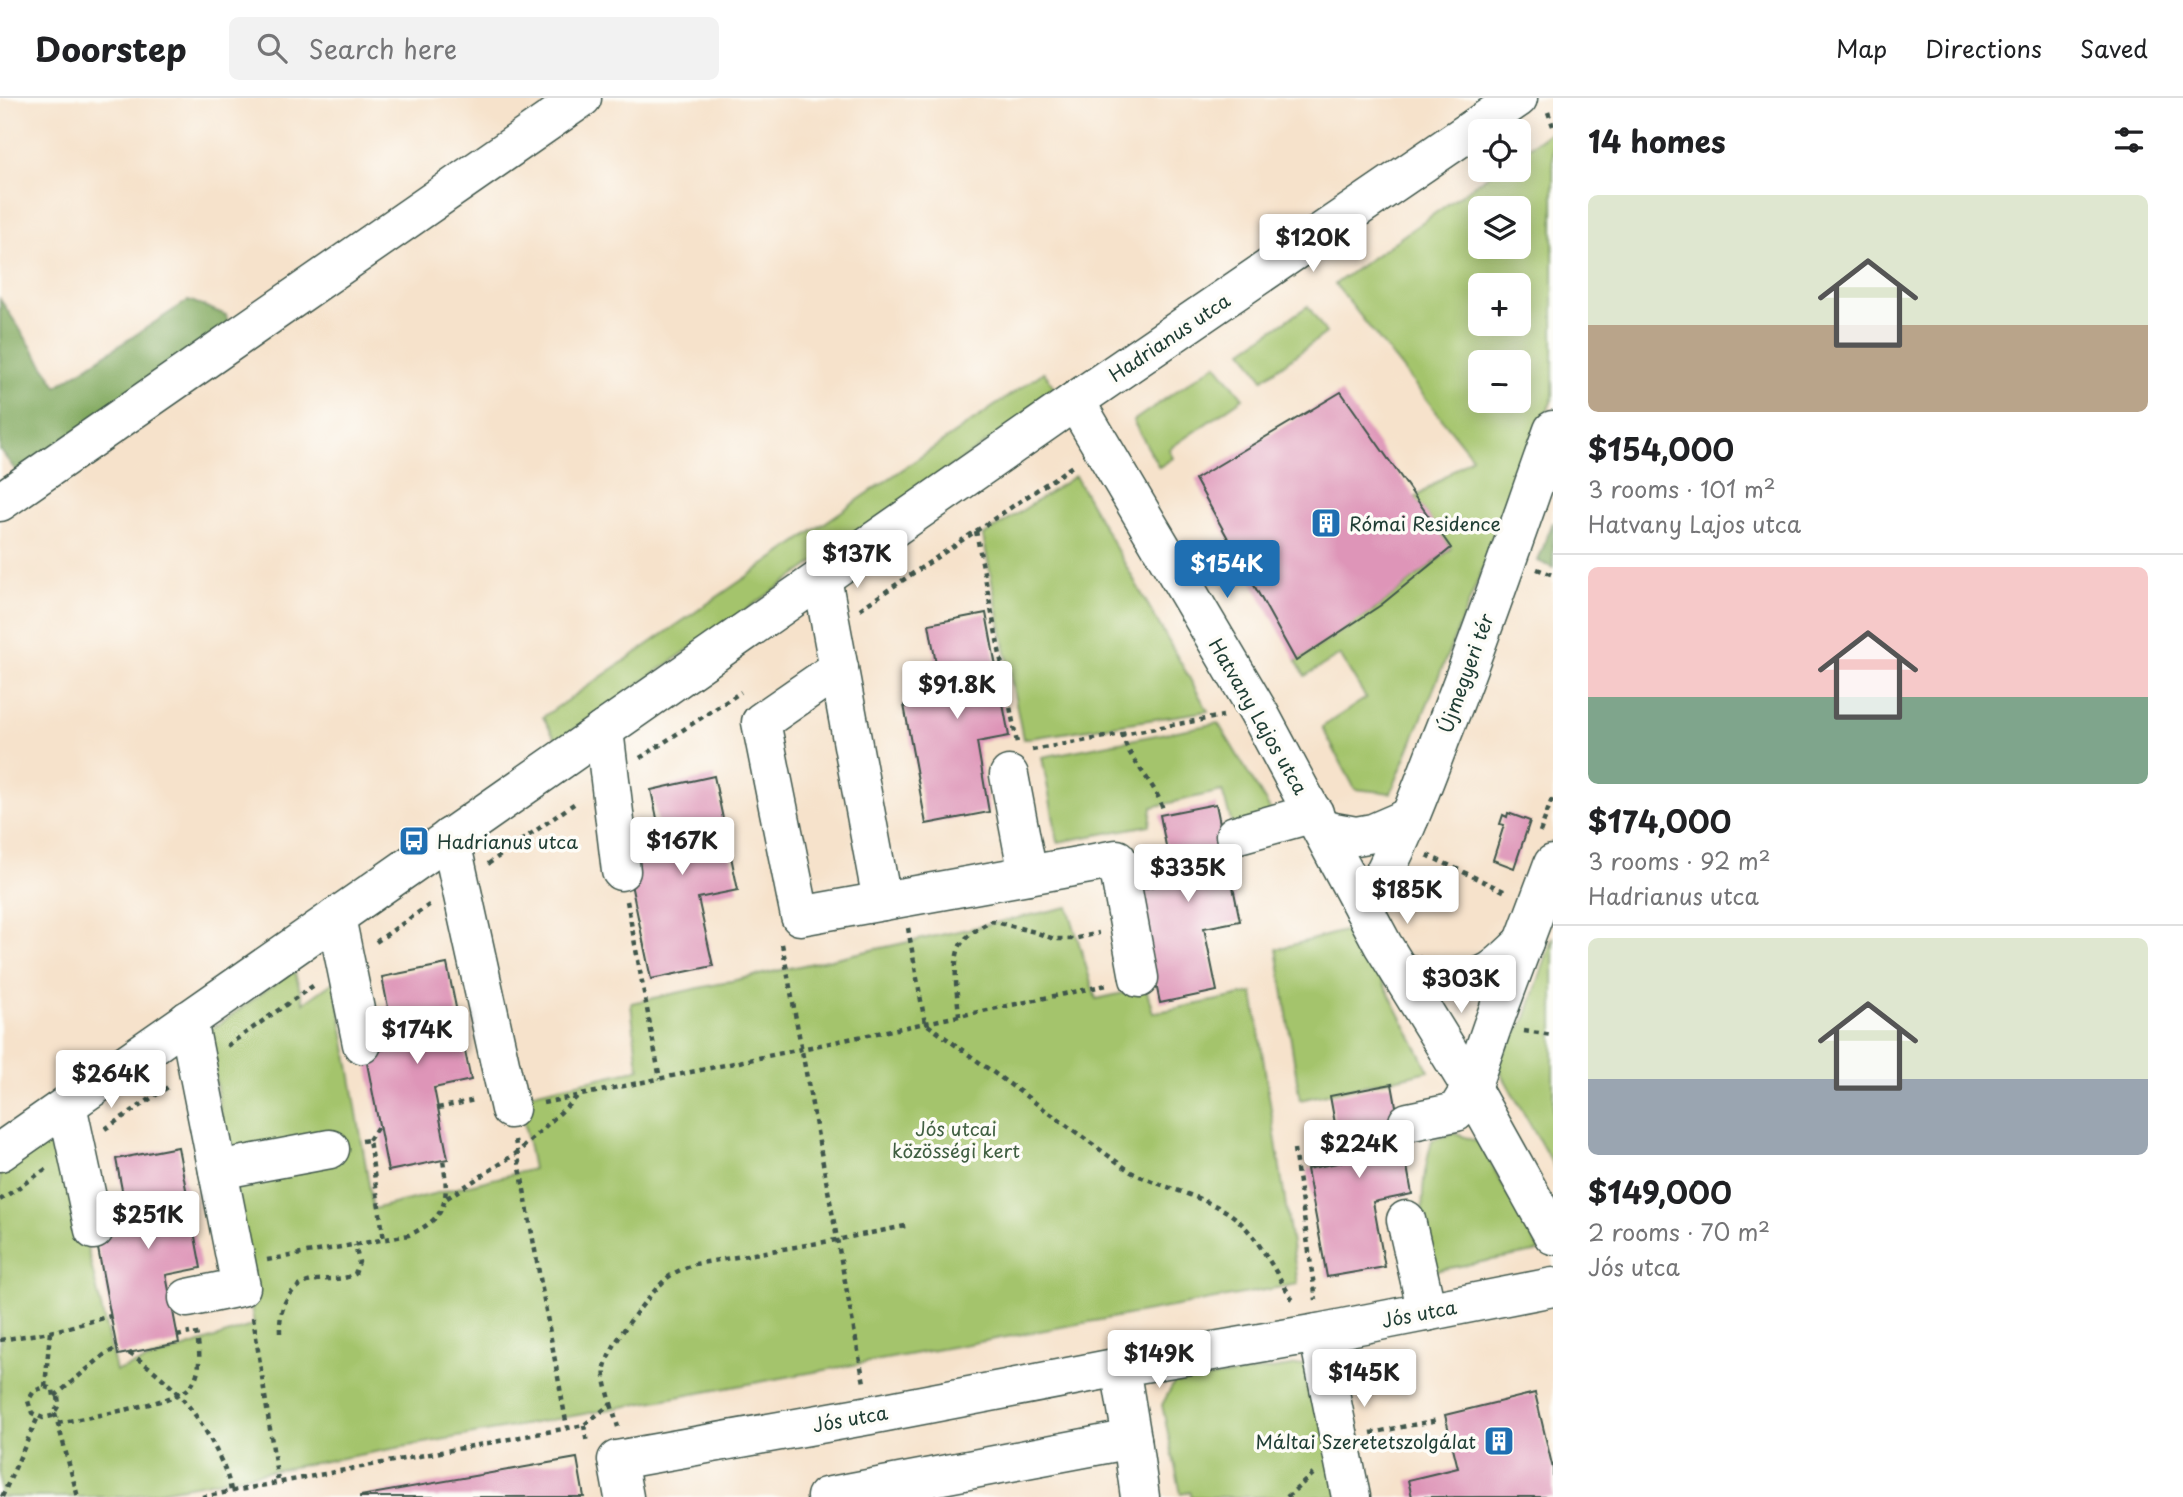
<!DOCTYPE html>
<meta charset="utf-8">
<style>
body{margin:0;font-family:"Playpen Sans",sans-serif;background:#f2f2f2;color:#202124;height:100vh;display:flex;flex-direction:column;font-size:26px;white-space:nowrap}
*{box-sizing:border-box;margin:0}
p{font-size:23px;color:#757577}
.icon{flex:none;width:38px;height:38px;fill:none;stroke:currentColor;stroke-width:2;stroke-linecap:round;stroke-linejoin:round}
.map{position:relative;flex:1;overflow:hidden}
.panel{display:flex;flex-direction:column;background:#fff;width:630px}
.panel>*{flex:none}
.controls{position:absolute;left:1468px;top:21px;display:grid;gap:14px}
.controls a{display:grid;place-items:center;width:63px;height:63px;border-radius:10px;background:#fff;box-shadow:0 4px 18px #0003;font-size:35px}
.price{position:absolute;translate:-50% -60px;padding:0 16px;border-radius:7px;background:#fff;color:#222;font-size:23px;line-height:46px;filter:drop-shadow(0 2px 4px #0008)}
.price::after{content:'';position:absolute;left:50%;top:42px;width:21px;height:16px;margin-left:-10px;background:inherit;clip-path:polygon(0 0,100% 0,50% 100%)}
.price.on{background:#1f6fb2;color:#fff}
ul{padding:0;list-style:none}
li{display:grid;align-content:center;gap:14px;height:371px;padding:0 35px}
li+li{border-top:2px solid #e0e0e0}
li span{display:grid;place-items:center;height:217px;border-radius:10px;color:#555}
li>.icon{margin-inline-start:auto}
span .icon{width:126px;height:126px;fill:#fffc;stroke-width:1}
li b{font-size:30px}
h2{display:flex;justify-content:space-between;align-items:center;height:84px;padding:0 35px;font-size:30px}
header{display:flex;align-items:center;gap:42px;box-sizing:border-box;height:98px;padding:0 35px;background:#fff;border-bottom:2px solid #e0e0e0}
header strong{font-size:33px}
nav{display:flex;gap:38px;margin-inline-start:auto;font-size:24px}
.search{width:490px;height:63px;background:#f2f2f2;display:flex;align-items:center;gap:18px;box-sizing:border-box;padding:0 24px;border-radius:10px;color:#757577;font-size:26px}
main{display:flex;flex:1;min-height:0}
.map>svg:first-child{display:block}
.green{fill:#a4c46c;stroke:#628050;stroke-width:2;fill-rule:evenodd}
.forest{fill:#83aa60;stroke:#51744a;stroke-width:2}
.building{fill:#de95b8}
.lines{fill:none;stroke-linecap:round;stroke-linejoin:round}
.minor-casing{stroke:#3f564b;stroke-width:41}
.path{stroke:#3f564b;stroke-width:4.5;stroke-dasharray:5 5;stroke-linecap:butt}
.minor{stroke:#fff;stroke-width:38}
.labels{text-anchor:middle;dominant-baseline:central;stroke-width:7;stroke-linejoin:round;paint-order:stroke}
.street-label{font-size:19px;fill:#1f3d34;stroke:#fdfcf7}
.poi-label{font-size:19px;fill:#1f3d34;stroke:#fdfcf7;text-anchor:start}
.park-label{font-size:19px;fill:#405f42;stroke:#fdfcf7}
</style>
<header>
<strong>Doorstep</strong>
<div class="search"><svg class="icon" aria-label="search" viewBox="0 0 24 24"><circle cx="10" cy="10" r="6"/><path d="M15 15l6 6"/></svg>Search here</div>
<nav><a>Map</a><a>Directions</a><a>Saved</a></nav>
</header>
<main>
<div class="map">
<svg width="1553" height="1399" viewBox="0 0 1553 1399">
<rect width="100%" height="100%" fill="#fdfcf7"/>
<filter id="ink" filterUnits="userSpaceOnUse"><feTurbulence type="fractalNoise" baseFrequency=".0143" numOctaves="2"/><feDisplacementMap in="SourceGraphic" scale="14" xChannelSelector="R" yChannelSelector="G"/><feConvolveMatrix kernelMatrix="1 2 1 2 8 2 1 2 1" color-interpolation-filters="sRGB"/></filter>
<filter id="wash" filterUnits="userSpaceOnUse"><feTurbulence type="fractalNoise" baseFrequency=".00686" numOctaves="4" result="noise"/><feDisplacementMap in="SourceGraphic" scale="28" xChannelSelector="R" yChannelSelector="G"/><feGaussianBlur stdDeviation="1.57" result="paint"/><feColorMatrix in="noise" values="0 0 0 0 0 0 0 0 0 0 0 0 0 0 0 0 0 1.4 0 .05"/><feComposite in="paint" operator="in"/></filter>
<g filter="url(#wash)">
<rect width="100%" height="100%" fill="#f6e2cb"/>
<g class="green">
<path d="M1553,32V299L1391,695L1355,691L1322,629L1366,600L1340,557L1305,578L1296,563L1381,507L1451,451L1415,400L1472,359L1335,186L1496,72H1519V56ZM1480,110H1519V149H1480ZM1480,187H1519V226H1480ZM1480,264H1519V303H1480Z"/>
<polygon points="1308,208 1326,235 1263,281 1243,252"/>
<polygon points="1216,266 1243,300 1169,351 1173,360 1159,369 1133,323"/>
<polygon points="1044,274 1058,295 557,643 543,619"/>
<polygon points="1075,378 1208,613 1023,641 983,438"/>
<polygon points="1218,625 1274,718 1233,729 1222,693 1152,709 1150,727 1058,744 1042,659"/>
<polygon points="1068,809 1096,901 1146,890 1153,915 1253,895 1298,1186 128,1399 0,1399 0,1074 60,1034 116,1273 254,1227 208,934 294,872 304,905 335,883 373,1111 533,1071 519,998 640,971 637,961 631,905"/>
<polygon points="1355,830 1429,973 1300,1002 1277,851"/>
<polygon points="1553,838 1553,1067 1496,966 1526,920"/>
<path d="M1454,1035L1479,1044L1540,1153L1428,1174C1422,1124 1418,1091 1432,1042Z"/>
<polygon points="1313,1265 1339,1399 1192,1399 1190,1394 1181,1396 1162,1307 1174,1285"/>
</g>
<g class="forest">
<polygon points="0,201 57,288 189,202 226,217 236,253 30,391 0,352"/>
<polygon points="1553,424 1553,470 1538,463"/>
</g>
<g id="blocks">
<g class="building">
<polygon points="1341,294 1451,450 1381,507 1296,563 1195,381"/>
<polygon points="986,515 1009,638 977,644 989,714 926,726 904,607 942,600 929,526"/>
<polygon points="714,678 738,792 698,800 713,868 651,881 626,762 664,754 651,692"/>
<polygon points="1216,706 1240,823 1204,830 1217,893 1160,905 1137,792 1173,784 1160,717"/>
<polygon points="1508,715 1530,723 1514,770 1493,762 1504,727 1500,726 1503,717 1507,719"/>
<polygon points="447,866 471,982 434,990 448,1061 388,1073 365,955 396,949 382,879"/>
<polygon points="1392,986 1412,1096 1373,1104 1385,1169 1327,1179 1307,1071 1342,1064 1330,998"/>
<polygon points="178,1049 201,1170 166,1177 179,1245 118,1257 96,1140 130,1133 116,1061"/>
<polygon points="1535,1295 1553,1371 1553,1399 1412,1399 1408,1382 1458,1370 1445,1317"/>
<polygon points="577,1360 584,1399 360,1399 360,1398"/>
</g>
</g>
</g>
<g filter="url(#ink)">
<use href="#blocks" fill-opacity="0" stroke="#3f564b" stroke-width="2"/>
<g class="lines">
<g class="minor-casing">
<g id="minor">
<polyline points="1075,303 1258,613 1383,847 1471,990 1553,1137"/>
<polyline points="0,404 582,0"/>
<polyline points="822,480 882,803"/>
<polyline points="839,570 761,624 800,818 1117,761 1139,880"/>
<polyline points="604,632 621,773"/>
<polyline points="1009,677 1028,777"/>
<polyline points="1323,732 1356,738 1373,735 1410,719"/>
<polyline points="1235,737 1314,715"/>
<polyline points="450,739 510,1011"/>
<path d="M1364,812C1396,758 1418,701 1440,642C1481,540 1516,436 1553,332"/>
<polyline points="336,819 362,946"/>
<path d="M1400,874C1429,881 1463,890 1491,873C1503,865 1513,854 1524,844"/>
<polyline points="67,1007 94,1132"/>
<polyline points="1408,1024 1456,1014 1471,990 1492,929 1553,766"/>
<polyline points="0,1054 1075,303 1518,0"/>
<polyline points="218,1072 330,1051"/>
<polyline points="1406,1122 1427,1214"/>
<polyline points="188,1200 241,1189 188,922"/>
<polyline points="1318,1235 1351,1399"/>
<polyline points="1132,1341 1140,1399"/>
<polyline points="624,1399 617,1362 870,1317 1120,1269"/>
<polyline points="826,1399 1132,1341 1120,1269 1318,1235 1553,1189"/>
</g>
</g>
<g class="path">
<polyline points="1548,14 1553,28"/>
<polyline points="976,433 1017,645"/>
<polyline points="1537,471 1553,477"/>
<polyline points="860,511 1074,367"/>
<path d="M1122,635C1129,665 1155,682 1163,712"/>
<polyline points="1032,652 1223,618"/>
<polyline points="640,660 741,594"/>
<polyline points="1540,734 1553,698"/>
<polyline points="1427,757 1508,795"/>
<polyline points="488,766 578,703"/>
<polyline points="627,803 660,981"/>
<path d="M908,830L925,925L1131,1074C1160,1088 1193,1096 1222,1111C1254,1127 1275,1175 1294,1204"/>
<polyline points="376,844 432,805"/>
<polyline points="782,846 864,1285"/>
<path d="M959,918C958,900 951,862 961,846C969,835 981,829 992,823L1035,834L1054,841H1073L1099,835"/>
<polyline points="1524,933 1553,937"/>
<polyline points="227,948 317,885"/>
<polyline points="543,1005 1107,887"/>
<polyline points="438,1010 475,1002"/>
<polyline points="105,1031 168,989"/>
<polyline points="369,1042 379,1027"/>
<polyline points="515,1042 567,1329"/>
<polyline points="362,1043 369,1042 384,1142"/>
<polyline points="1294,1051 1316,1202"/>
<polyline points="447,1100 517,1055 578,998"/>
<polyline points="0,1102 46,1071"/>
<path d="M267,1162L409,1137C448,1119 449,1102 443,1062"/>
<polyline points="253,1219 278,1384"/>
<path d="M280,1235C279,1209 288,1186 317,1182C331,1180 342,1183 355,1176L359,1164L355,1147"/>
<polyline points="177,1238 190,1235"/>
<polyline points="0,1242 50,1234 111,1218"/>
<path d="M129,1255C169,1281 195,1310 216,1352C222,1365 229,1379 231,1393"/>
<polygon points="45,1289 53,1291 54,1298 58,1298 59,1307 52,1318 43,1320 32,1315 28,1303 34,1293"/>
<polyline points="45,1289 50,1234"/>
<polyline points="55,1298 104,1257 117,1250"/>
<polyline points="1366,1303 1393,1256"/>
<polyline points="611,1306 618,1329"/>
<polyline points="55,1315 78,1399"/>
<path d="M58,1325C82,1320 177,1305 190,1289C203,1273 200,1249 195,1231"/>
<polyline points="584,1327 587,1346"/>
<polyline points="1371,1335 1438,1322"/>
<polyline points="2,1399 38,1319"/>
<path d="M202,1399L584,1327L611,1306C609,1296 603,1280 605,1269C611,1244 647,1199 666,1181C674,1174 685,1170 695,1166L836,1142L910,1127"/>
<polyline points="1287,1399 1313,1376"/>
</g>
<use href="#minor" class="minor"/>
</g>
</g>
<defs>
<g id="building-square" transform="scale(1.575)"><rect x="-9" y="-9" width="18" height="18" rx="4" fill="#1f6fb2" stroke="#fdfcf7"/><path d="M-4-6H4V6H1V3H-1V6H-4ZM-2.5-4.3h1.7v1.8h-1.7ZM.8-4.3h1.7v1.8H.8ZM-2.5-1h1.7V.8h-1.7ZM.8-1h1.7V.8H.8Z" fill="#fff"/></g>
<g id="bus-square" transform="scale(1.575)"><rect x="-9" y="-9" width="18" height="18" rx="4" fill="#1f6fb2" stroke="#fdfcf7"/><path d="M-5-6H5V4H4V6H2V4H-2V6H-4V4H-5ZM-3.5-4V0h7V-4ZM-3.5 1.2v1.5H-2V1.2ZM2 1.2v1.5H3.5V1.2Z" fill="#fff"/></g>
</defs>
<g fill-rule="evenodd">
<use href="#building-square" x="1326" y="425"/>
<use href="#bus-square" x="414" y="743"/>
<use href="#building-square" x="1499" y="1343"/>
</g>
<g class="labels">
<g class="street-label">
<text transform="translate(1169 239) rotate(-34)">Hadrianus utca</text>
<text transform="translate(1465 575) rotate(-70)">Újmegyeri tér</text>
<text transform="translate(1259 618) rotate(60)">Hatvany Lajos utca</text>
<text transform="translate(1419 1215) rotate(-11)">Jós utca</text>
<text transform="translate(850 1320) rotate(-10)">Jós utca</text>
</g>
<g class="poi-label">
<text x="1349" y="425">Római Residence</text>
<text x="437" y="743">Hadrianus utca</text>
<text x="1476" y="1343" text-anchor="end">Máltai Szeretetszolgálat</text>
</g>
<g class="park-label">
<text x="956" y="1030">Jós utcai<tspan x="956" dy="22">közösségi kert</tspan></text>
</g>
</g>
</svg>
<div class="controls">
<a><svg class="icon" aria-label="locate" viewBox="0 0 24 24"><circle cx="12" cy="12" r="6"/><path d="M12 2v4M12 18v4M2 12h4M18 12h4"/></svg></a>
<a><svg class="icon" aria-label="layers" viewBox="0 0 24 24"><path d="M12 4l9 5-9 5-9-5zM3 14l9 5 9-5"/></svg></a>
<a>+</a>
<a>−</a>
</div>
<b class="price" style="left:1313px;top:176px">$120K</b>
<b class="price" style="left:857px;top:492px">$137K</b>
<b class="price on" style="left:1227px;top:502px">$154K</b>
<b class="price" style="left:957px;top:623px">$91.8K</b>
<b class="price" style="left:682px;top:779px">$167K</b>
<b class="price" style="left:1188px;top:806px">$335K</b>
<b class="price" style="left:1407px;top:828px">$185K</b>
<b class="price" style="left:1461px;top:917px">$303K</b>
<b class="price" style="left:417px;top:968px">$174K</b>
<b class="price" style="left:111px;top:1012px">$264K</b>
<b class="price" style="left:1359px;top:1082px">$224K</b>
<b class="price" style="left:148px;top:1153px">$251K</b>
<b class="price" style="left:1159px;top:1292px">$149K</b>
<b class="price" style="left:1364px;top:1311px">$145K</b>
</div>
<section class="panel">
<h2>14 homes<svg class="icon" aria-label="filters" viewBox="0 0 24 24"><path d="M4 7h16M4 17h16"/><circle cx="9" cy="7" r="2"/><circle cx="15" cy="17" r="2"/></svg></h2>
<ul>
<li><span style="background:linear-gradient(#dfe7d0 60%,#b9a48a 0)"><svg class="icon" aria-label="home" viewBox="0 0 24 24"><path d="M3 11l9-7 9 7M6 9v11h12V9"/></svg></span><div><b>$154,000</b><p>3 rooms · 101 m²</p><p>Hatvany Lajos utca</p></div></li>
<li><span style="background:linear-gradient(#f6c9c9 60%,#7fa58c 0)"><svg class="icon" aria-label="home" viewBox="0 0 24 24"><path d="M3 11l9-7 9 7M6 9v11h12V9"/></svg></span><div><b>$174,000</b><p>3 rooms · 92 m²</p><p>Hadrianus utca</p></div></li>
<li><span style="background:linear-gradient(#dfe7d0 65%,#9aa5b1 0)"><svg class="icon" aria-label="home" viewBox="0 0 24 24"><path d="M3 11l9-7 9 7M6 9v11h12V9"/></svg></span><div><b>$149,000</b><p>2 rooms · 70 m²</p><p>Jós utca</p></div></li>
</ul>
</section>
</main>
